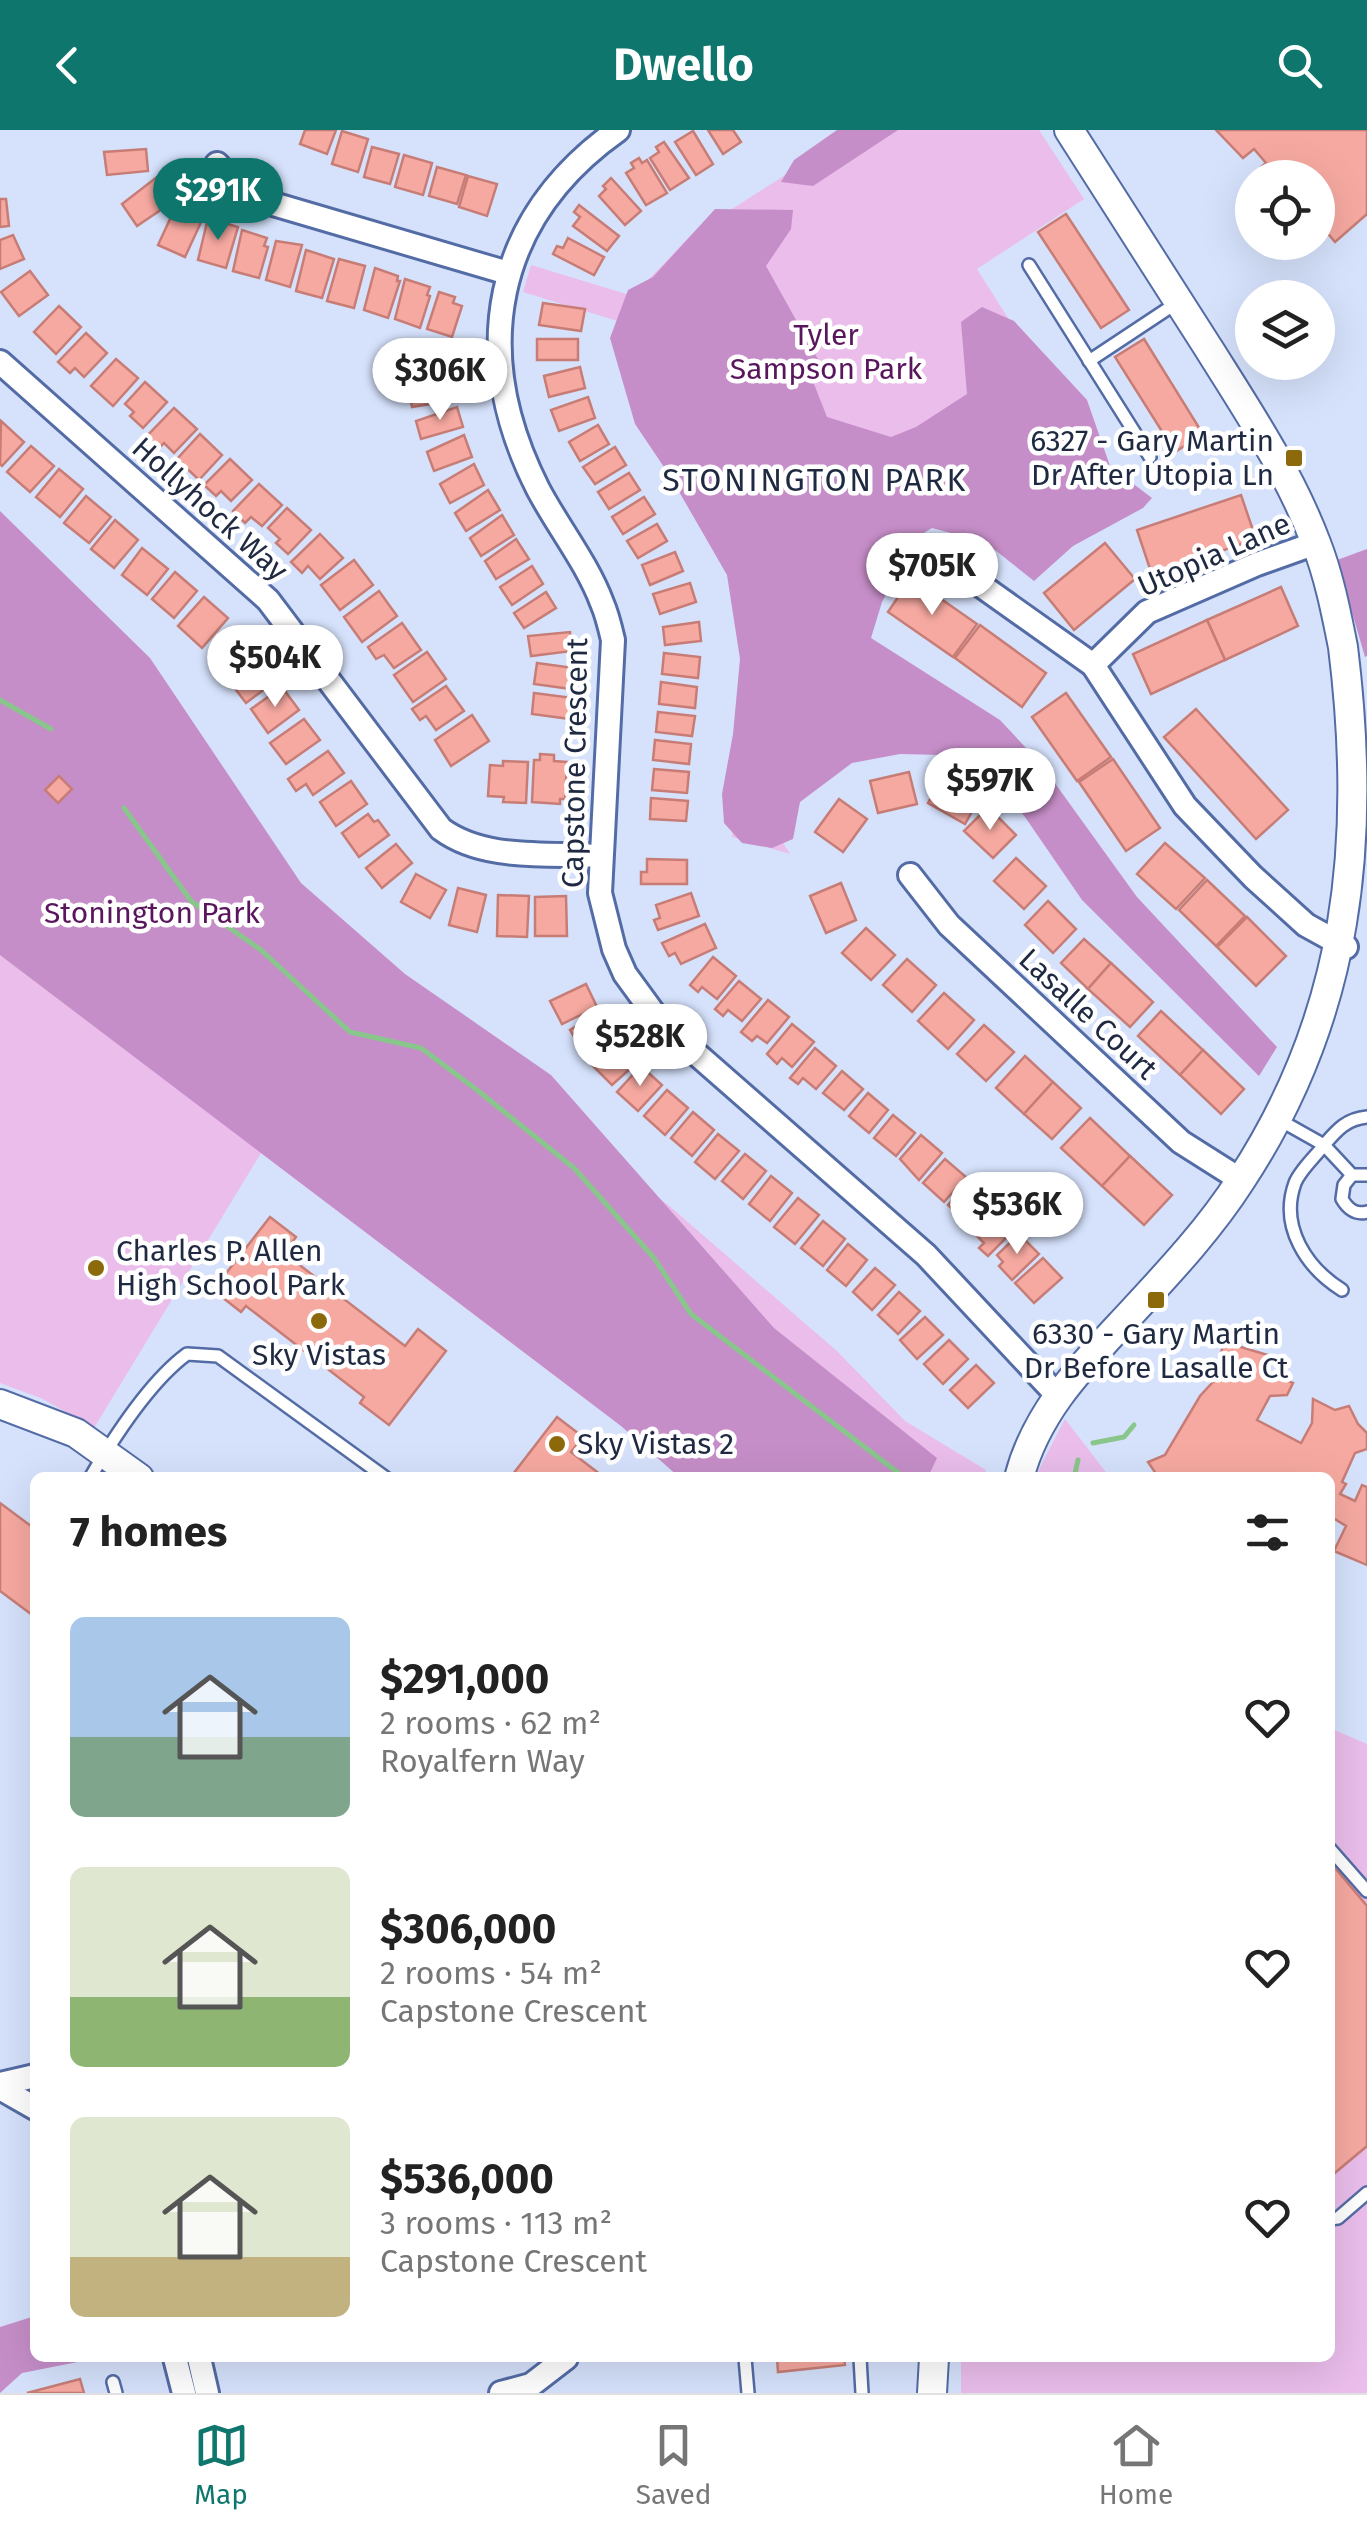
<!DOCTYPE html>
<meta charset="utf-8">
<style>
body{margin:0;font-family:"Fira Sans",sans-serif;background:#f2f2f2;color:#222;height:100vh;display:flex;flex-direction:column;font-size:38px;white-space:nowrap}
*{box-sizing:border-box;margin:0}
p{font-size:32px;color:#767676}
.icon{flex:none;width:55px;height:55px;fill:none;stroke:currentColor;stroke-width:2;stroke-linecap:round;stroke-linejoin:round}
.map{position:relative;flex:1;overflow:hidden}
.panel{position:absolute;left:30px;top:1342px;width:1305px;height:890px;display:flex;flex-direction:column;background:#fff;border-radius:15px;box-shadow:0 10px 40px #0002}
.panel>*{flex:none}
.fabs{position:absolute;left:1235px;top:30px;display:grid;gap:20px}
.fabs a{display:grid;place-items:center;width:100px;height:100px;border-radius:50%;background:#fff;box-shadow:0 10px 40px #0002;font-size:50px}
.price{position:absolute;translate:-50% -85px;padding:0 22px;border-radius:35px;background:#fff;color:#222;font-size:32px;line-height:65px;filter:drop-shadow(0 2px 5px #0008)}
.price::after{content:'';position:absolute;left:50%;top:60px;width:30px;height:22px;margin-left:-15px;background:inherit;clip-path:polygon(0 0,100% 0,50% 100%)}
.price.active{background:#0f766e;color:#fff}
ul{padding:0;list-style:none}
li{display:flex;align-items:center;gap:30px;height:250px;padding:0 40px}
li span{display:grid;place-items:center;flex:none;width:280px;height:200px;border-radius:15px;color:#555}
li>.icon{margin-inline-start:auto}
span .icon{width:120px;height:120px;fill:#fffc;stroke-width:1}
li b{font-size:42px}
h2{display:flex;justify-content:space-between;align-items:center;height:120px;padding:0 40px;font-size:42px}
header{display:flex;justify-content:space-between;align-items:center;height:130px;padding:0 40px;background:#0f766e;color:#fff;font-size:45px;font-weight:700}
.tabs{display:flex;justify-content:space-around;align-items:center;height:140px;border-top:2px solid #e0e0e0;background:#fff;font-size:28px;color:#767676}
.tabs a{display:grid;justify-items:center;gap:5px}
.tabs .active{color:#0f766e}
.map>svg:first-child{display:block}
.green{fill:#eabdeb}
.forest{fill:#c68ec8}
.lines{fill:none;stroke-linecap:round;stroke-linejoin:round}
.stream{stroke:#89c68c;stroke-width:5}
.building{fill:#f6a9a1;stroke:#c77d76;stroke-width:2.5}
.service-casing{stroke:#546ca5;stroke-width:16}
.minor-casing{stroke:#546ca5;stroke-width:28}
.tertiary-casing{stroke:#546ca5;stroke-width:32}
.service{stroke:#fff;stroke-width:11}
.minor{stroke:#fff;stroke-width:22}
.tertiary{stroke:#fff;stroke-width:28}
.poi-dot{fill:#8c6a0b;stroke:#fff;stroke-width:4}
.labels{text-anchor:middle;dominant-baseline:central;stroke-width:9;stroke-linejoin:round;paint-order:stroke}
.park-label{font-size:30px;fill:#59165d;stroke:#fff}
.poi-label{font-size:30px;fill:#1f2a42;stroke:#fff;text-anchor:start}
.street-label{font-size:30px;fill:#1f2a42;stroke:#fff}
.neighbourhood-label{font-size:32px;letter-spacing:2.5px;fill:#1f2a42;stroke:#fff}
</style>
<header><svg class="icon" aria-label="back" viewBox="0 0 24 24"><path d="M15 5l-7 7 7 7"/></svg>Dwello<svg class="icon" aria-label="search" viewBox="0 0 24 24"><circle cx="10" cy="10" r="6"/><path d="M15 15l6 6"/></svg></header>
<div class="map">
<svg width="1367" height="2263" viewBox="0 0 1367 2263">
<rect width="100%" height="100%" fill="#d6e2fc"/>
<g class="green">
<polygon points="856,0 1039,0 1084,69 977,139 1119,363 879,385 771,694 790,724 732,707 756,474 624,193 523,162 531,135 633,166 691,105"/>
<polygon points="0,653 339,828 667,1074 837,1221 905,1291 986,1340 984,1347 689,1347 261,1023 94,1298 43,1269 0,1253"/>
<polygon points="1065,1289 1108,1345 1111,1347 1035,1347"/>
<polygon points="1330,1598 1367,1614 1367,2263 961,2263 961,2228 1330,2228"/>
</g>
<g class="forest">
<polygon points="837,0 898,0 813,56 781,52 794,30"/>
<polygon points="715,79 793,80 791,99 766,136 820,233 814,254 827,287 891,307 916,297 967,264 961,192 982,177 1014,191 1087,270 1110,336 1152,368 1143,378 1073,416 1034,451 985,412 932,398 917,407 882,472 871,508 1000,590 1041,634 1137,767 1277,917 1259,946 1082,770 1025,687 985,637 943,625 900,624 852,633 800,672 793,709 772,718 742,713 724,693 722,664 733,604 740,529 727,445 670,346 635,294 610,208 628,160 653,147"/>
<polygon points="0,381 150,528 301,753 405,844 551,945 774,1198 937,1328 928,1347 679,1347 621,1296 0,825"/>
<polygon points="1367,419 1367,526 1365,527 1337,430"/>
<polygon points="35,2186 35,2228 98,2228 22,2243 0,2263 0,2197"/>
</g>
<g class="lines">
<g class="stream">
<polyline points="0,570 51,599"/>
<polyline points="124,678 191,771 261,820 350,902 421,918 477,960 574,1038 654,1128 691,1184 905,1348"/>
<polyline points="1093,1313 1124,1307 1134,1295"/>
<polyline points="1074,1348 1078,1330"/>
</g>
</g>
<g class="building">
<polygon points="305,0 336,0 327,24 300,14"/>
<polygon points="708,0 733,0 741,12 723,24"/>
<polygon points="1216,0 1367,0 1367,84 1335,112 1324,99 1318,105 1318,48 1279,48 1273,41 1268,46 1261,37 1266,33 1254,19 1243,28"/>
<polygon points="342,1 368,9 358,42 332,34"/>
<polygon points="693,1 713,34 696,45 675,12"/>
<polygon points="664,12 689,48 670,60 650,28 659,22 656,17"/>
<polygon points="372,17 399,24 390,54 364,47"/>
<polygon points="146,19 148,41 107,45 104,22"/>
<polygon points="404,25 432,33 423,65 395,57"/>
<polygon points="639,28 642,33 647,30 667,63 646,75 626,43 634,38 631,33"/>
<polygon points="437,37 466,45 457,74 429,66"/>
<polygon points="468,46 497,54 487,86 459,77"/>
<polygon points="157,47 174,71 137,96 122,74"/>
<polygon points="611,48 641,81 625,95 599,66 606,59 603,56"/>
<polygon points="0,69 6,69 9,96 0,97"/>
<polygon points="579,75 619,106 607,121 573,96 580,87 574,82"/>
<polygon points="176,76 203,88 185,127 158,115"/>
<polygon points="1066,84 1129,180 1101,198 1038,102"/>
<polygon points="208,88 238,97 226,138 198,130"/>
<polygon points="242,100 267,108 264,116 268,117 259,148 233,141"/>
<polygon points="13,105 24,129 0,139 0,110"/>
<polygon points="568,108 604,127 594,145 553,124 557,116 563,118"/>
<polygon points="276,111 302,115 290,157 266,150"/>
<polygon points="306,120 334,129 322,168 296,161"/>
<polygon points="339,129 365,136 354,178 327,171"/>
<polygon points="375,138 398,146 397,151 400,151 388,188 364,180"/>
<polygon points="30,141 48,165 19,186 1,162"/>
<polygon points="405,149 430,157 427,165 430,166 420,198 395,189"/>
<polygon points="439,162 455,167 453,173 462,176 452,207 427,199"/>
<polygon points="543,173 585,179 581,201 539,195"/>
<polygon points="59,176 81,197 56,224 34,202"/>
<polygon points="86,203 107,223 84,247 75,238 70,243 58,232"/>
<rect x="537" y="209" width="41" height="21"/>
<polygon points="1144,209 1203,304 1175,322 1115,227"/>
<polygon points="116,229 138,248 113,276 91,256"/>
<polygon points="580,237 585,258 549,267 544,246"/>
<polygon points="145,252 167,272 143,298 130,286 134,282 125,274"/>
<polygon points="451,252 454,270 412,277 409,258"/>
<polygon points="588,267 595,288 559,301 551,280"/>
<polygon points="457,277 463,297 421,309 416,291"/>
<polygon points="174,278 197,299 174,323 164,313 159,318 146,307"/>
<polygon points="1,291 24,312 2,336 0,334"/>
<polygon points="598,295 609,314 580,331 569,312"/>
<polygon points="200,304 222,325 199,350 177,329"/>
<polygon points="464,305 472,327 434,341 427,322"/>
<polygon points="31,316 54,336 30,362 7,342"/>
<polygon points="615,317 626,335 595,354 583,337"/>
<polygon points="230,329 252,350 231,371 221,361 216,366 204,355"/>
<polygon points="474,334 484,355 450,373 440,354"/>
<polygon points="59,339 83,359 60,387 36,367"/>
<polygon points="629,343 640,360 609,379 598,362"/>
<polygon points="259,354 282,375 262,396 251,387 245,393 233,381"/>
<polygon points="488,360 500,380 466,401 455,383"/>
<polygon points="1241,365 1256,409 1152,445 1137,400"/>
<polygon points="86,366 111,387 89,413 64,393"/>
<polygon points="644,367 655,384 623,404 612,387"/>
<polygon points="287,378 311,400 288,424 276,413 280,409 268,398"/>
<polygon points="502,385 514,405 481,426 470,408"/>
<polygon points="115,390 138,410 114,438 91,419"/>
<polygon points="657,394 667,411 638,428 627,411"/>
<polygon points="320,404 343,428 320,449 308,436 302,443 291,432"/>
<polygon points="516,409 529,429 496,449 485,431"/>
<polygon points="1105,413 1135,449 1074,500 1044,463"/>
<polygon points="142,418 168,439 147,465 122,445"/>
<polygon points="675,422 683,441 650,455 642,435"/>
<polygon points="354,430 373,455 340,480 321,455"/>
<polygon points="532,436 543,454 512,475 500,457"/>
<polygon points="175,442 197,461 174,488 152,469"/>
<polygon points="911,448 977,494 953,527 888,482"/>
<polygon points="690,453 696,472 660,484 653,464"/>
<polygon points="1281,457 1298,496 1225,530 1207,490"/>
<polygon points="379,461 397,486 362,512 344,487"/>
<polygon points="546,462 556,478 524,498 514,483"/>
<polygon points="204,467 228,488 202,518 178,496"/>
<polygon points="1207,490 1225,530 1151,564 1133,524"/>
<polygon points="699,492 701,511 665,515 663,497"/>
<polygon points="402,493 421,520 394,538 384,525 376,529 368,517"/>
<polygon points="980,495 1046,543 1022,577 955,528"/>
<polygon points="570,502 572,521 531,526 528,506"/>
<polygon points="427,522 446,549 413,572 394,545"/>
<polygon points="664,523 700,527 698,548 662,544"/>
<polygon points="255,528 274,552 246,573 227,548"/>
<polygon points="537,533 574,538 571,559 534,554"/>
<polygon points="661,552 697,557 695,578 659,574"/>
<polygon points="446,556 464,581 436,600 426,586 420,590 412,579"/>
<polygon points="282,557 299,580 268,603 251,579"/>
<polygon points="534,563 573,568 570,589 532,584"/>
<polygon points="1066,563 1111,627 1077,651 1032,587"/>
<polygon points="1196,579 1288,680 1256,709 1164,607"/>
<polygon points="658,582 695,586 692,606 656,602"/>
<polygon points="472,585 489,611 451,636 435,610"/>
<polygon points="304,589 320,610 286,634 270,613"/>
<polygon points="655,610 691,614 689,634 653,630"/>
<polygon points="328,621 344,643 313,665 306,654 296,661 288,649"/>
<polygon points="540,624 554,625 554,631 567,632 565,669 560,669 560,674 532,672 534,630 540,630"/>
<polygon points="1113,629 1160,698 1126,721 1079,652"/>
<polygon points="503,631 528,632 526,673 503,672 504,667 488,666 490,635 503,636"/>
<polygon points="654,639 689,642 687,663 652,660"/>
<polygon points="909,642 917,674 878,683 870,651"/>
<polygon points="945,643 982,664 965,694 928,673"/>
<polygon points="59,646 72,659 58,673 45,660"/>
<polygon points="351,651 367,674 336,696 320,672"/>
<polygon points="651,668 688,671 686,691 650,689"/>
<polygon points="839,669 867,689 843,722 815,702"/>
<polygon points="988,677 1016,705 993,728 964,701"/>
<polygon points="368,684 374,692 378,690 389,705 359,727 342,703"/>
<polygon points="1165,713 1205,748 1176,779 1137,744"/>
<polygon points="396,714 412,733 382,758 366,738"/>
<polygon points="1016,728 1046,756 1024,779 994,751"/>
<polygon points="647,729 687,730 687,754 641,754 641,742 647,742"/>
<polygon points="416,744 446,760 430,788 401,772"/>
<polygon points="1207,750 1245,786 1216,816 1179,780"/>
<polygon points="841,753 856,790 826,803 810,766"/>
<polygon points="458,758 486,765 477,802 449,795"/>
<polygon points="691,763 699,786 658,800 654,790 660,788 656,775"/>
<polygon points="498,765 529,766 527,807 497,806"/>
<polygon points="566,766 567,806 535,806 535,767"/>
<polygon points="1048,771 1076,799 1053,823 1025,795"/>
<polygon points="1247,787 1286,826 1256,856 1217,817"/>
<polygon points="705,794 716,818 681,834 675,823 669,826 662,813"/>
<polygon points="866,798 895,825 871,850 842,823"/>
<polygon points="1084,809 1111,833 1088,859 1061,833"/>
<polygon points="713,827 736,846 717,869 702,857 698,862 690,855"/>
<polygon points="907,829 936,855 912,882 883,855"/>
<polygon points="1111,833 1153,872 1130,897 1088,859"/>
<polygon points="739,851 761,869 742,891 728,880 723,886 715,879"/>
<polygon points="586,854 597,877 562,894 550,871"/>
<polygon points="944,863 974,890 948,919 918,891"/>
<polygon points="768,870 789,887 767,913 757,906 752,911 741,902"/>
<polygon points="601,881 615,903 584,923 570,900"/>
<polygon points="1161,881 1203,920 1180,945 1138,906"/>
<polygon points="792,894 814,912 792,937 782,928 777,934 767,924"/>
<polygon points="984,895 1014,922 986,951 957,924"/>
<polygon points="620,910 639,931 612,955 592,935"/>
<polygon points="815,918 836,936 816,959 803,948 798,954 790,948"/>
<polygon points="1203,920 1244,959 1221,984 1180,945"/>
<polygon points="1025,926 1053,952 1024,984 996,958"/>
<polygon points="641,936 662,955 638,981 617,962"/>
<polygon points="842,941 863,959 844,980 823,963"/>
<polygon points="1053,952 1081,978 1052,1009 1024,984"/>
<polygon points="667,960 688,978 665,1005 644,986"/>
<polygon points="868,963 888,980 869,1003 849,986"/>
<polygon points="693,982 714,1000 692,1026 671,1008"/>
<polygon points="893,985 915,1003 896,1026 874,1008"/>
<polygon points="1090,988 1130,1026 1102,1056 1061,1018"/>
<polygon points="718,1004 739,1021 715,1049 695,1032"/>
<polygon points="921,1005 942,1023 919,1050 900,1029"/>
<polygon points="745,1024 766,1041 743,1069 722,1051"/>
<polygon points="1130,1026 1172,1065 1144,1095 1102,1056"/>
<polygon points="945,1029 966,1047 944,1072 923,1053"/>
<polygon points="771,1046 792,1063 770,1091 749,1074"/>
<polygon points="969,1052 990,1071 969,1094 948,1075"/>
<polygon points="798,1068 819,1085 795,1114 774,1097"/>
<polygon points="993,1079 1014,1100 988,1126 979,1118 984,1113 972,1101"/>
<polygon points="270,1087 296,1107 284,1123 405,1216 418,1199 446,1221 389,1295 360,1273 364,1267 246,1176 241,1182 213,1160"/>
<polygon points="823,1091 845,1109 823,1136 801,1118"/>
<polygon points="1019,1104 1039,1124 1012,1150 999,1136 1003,1132 997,1125"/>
<polygon points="848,1114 867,1130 846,1156 827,1140"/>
<polygon points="1043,1128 1062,1148 1034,1173 1015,1153"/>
<polygon points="875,1138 895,1155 872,1180 853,1162"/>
<polygon points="899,1162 920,1181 898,1204 878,1185"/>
<polygon points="925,1187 943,1205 917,1229 900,1210"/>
<polygon points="949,1210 968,1229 943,1254 924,1234"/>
<polygon points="1224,1212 1271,1226 1268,1241 1293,1253 1287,1265 1270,1266 1257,1290 1301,1313 1312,1293 1313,1269 1335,1280 1349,1276 1358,1294 1367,1303 1367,1319 1355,1323 1342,1352 1346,1354 1340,1364 1355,1371 1362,1355 1367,1357 1367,1435 1334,1421 1346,1396 1330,1386 1330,1348 1159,1348 1148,1332 1165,1325 1200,1266 1223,1241 1230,1229 1220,1226"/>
<polygon points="976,1235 994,1253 968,1278 950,1260"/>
<polygon points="557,1287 583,1307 571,1322 605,1348 510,1348"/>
<polygon points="0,1373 35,1399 35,1487 0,1461"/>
<polygon points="1330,1732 1367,1776 1367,2016 1330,2047"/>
<polygon points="777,2228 844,2228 845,2235 778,2242"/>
<polygon points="80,2249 84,2263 27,2263"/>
</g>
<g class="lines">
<g class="service-casing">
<g id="service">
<polyline points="1029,135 1150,327"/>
<polyline points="1089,231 1178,172"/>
<path d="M1367,987C1346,989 1337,1000 1324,1015L1352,1045H1367"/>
<path d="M1276,988L1324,1015C1315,1027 1300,1040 1295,1053C1279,1097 1307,1138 1342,1160"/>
<path d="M1352,1045L1344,1055L1342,1069C1348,1079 1355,1085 1367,1082"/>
<path d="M90,1348C114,1307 149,1252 187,1224L218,1226L386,1348"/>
<polyline points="1330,1719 1367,1761"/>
<polyline points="1330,2089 1338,2088 1367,2063"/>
<polyline points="745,2228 748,2263"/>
<polyline points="860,2228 862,2263"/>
<polyline points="113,2252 116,2263"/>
</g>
</g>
<g class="minor-casing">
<g id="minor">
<path d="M618,0C492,89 469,223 538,359C558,397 587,433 602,473C607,484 610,497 613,510L600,763L614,819L625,844L660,892L926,1125L1057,1265"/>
<polyline points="217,34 246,66 508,143"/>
<path d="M0,232L268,470L441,699C484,731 548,723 600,726"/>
<polyline points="948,432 1093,535 1185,676 1253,747 1306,795 1346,817"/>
<polyline points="1093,535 1147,482 1257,434 1316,413"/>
<polyline points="910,745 949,795 1181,1012 1241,1050"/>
<polyline points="0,1954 35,1946"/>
<polyline points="0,1958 35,1978"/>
<polyline points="175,2228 184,2263"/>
<polyline points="199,2228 207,2263"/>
<polyline points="501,2263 531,2255 566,2228"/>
</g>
</g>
<g class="tertiary-casing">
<g id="tertiary">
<polyline points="0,1274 76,1303 139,1348"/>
<path d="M1019,1348C1037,1278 1087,1231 1134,1180C1172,1139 1211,1097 1241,1050C1350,884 1367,710 1343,517C1336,482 1329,446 1316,413C1290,344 1248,281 1209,219C1162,146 1115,73 1069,0"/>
<polyline points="932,2263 934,2228"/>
</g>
</g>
<use href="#service" class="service"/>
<use href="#minor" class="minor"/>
<use href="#tertiary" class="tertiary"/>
</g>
<g class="poi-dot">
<rect x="1284" y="318" width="20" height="20" rx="5"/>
<circle cx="96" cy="1138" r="10"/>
<rect x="1146" y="1160" width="20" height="20" rx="5"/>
<circle cx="319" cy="1191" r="10"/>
<circle cx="557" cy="1314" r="10"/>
</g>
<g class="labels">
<g class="park-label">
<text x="826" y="205">Tyler<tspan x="826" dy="34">Sampson Park</tspan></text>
<text x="152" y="783">Stonington Park</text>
</g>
<g class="poi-label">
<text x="1274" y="311" text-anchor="end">6327 - Gary Martin<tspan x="1274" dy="34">Dr After Utopia Ln</tspan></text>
<text x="116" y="1121">Charles P. Allen<tspan x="116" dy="34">High School Park</tspan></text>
<text x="1156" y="1204" text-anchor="middle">6330 - Gary Martin<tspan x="1156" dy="34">Dr Before Lasalle Ct</tspan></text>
<text x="319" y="1225" text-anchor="middle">Sky Vistas</text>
<text x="577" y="1314">Sky Vistas 2</text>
</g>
<g class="street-label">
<text transform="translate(210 379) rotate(42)">Hollyhock Way</text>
<text transform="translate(1214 425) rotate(-24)">Utopia Lane</text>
<text transform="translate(575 633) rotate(-89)">Capstone Crescent</text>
<text transform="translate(1088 884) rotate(43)">Lasalle Court</text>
</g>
<g class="neighbourhood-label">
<text x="815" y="350">STONINGTON PARK</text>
</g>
</g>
</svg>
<div class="fabs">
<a><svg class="icon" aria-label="locate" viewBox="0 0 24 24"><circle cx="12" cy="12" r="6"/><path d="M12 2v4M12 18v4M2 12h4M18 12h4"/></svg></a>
<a><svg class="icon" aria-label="layers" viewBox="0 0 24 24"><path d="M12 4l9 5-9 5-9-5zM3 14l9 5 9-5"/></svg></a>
</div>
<b class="price active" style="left:218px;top:113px">$291K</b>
<b class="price" style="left:440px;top:293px">$306K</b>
<b class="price" style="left:932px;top:488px">$705K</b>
<b class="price" style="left:275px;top:580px">$504K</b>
<b class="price" style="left:990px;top:703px">$597K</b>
<b class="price" style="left:640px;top:959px">$528K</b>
<b class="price" style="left:1017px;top:1127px">$536K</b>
<section class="panel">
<h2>7 homes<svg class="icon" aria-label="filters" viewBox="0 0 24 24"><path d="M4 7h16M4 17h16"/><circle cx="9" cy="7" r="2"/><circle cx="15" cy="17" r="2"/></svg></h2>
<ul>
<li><span style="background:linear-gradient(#a9c7e8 60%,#7fa58c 0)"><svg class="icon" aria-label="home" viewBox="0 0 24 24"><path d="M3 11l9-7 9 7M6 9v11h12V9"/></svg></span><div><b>$291,000</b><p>2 rooms · 62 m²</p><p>Royalfern Way</p></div><svg class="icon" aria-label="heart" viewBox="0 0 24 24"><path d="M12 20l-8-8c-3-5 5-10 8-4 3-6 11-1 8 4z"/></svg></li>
<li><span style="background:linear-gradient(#dfe7d0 65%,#8fb573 0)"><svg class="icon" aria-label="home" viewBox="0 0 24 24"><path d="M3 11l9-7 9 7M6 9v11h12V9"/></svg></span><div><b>$306,000</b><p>2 rooms · 54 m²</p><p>Capstone Crescent</p></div><svg class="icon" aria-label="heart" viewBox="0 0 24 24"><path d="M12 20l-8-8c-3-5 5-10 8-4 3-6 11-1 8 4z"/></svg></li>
<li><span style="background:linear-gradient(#dfe7d0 70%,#c2b280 0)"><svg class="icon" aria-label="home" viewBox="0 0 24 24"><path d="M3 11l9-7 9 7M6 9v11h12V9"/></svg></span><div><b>$536,000</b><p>3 rooms · 113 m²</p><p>Capstone Crescent</p></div><svg class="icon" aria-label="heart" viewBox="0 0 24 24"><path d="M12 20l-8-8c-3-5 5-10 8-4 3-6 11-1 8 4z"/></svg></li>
</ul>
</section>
</div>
<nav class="tabs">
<a class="active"><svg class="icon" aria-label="map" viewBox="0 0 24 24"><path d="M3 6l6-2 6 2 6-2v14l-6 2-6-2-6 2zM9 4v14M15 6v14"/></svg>Map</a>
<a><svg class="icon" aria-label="saved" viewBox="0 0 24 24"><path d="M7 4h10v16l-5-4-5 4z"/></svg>Saved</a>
<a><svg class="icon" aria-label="home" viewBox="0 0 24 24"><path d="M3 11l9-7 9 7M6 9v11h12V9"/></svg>Home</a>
</nav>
